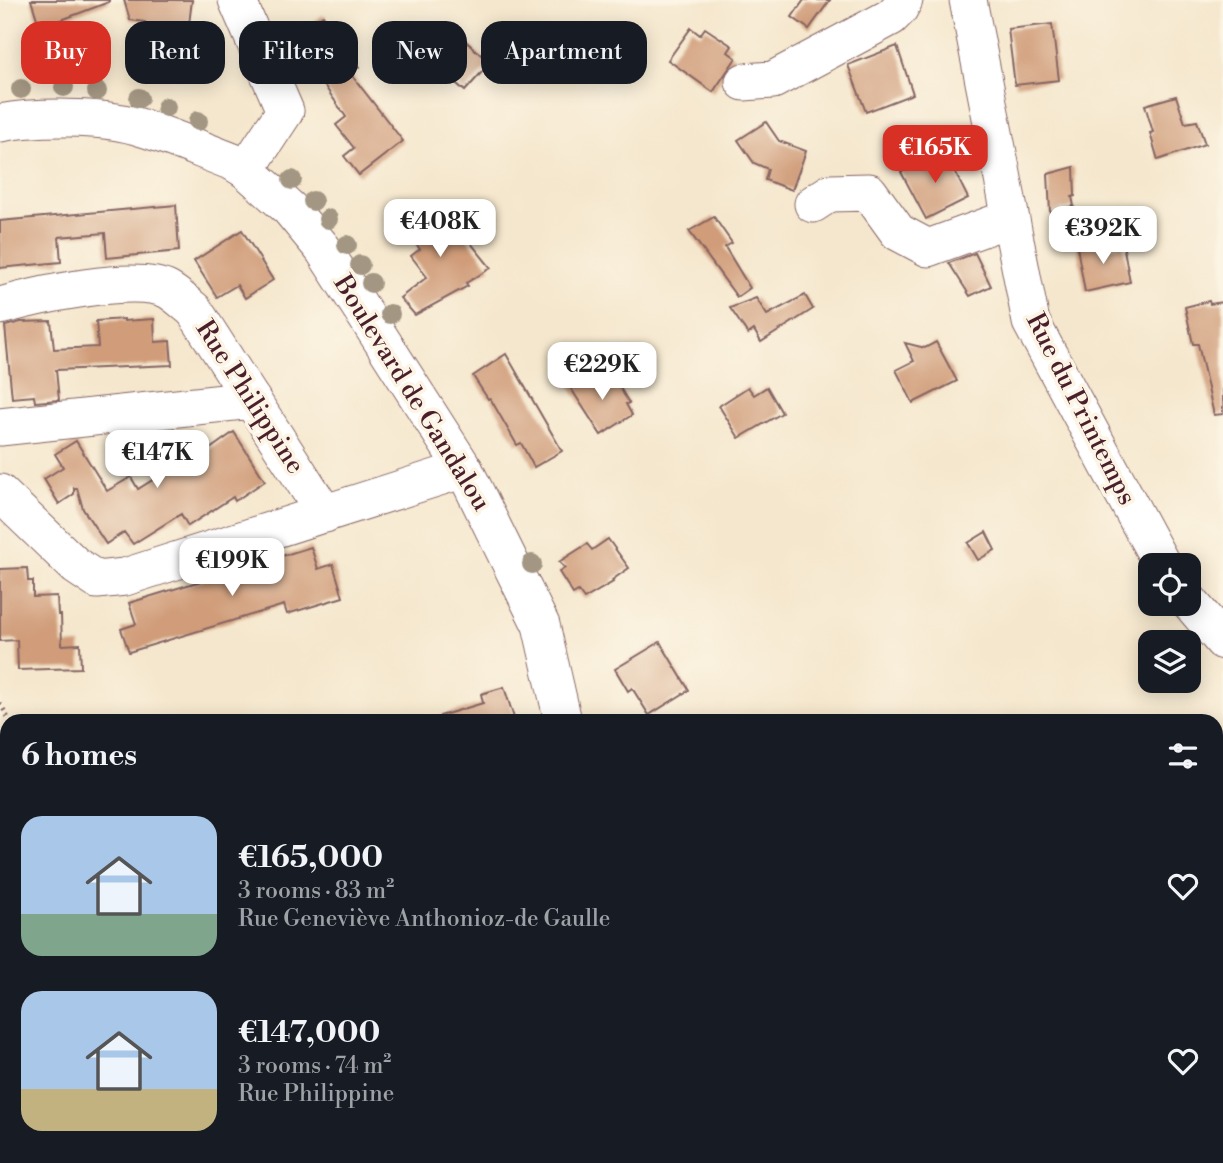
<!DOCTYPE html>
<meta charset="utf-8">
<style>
body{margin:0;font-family:"Libre Bodoni",serif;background:#20242c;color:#f1f3f6;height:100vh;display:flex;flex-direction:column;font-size:26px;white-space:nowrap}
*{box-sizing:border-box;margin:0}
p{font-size:23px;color:#9ea1a6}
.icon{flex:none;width:38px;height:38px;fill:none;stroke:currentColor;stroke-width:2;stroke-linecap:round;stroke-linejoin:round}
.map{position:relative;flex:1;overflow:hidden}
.side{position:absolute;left:0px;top:714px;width:1223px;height:450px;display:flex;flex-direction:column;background:#171b24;border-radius:21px 21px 0 0;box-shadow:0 4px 18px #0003}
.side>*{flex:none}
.guide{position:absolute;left:21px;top:21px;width:700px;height:63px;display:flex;gap:14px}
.fabs{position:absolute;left:1138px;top:553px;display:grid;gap:14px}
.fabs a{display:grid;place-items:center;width:63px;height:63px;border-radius:14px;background:#171b24;box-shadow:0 4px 18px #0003;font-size:35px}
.price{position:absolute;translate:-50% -60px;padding:0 16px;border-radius:14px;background:#fff;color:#222;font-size:23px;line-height:46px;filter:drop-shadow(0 2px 4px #0008)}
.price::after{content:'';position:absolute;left:50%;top:42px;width:21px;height:16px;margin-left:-10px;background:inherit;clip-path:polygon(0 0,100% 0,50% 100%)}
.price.selected{background:#d93025;color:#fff}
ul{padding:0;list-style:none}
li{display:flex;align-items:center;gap:21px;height:175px;padding:0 21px}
li span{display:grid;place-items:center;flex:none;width:196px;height:140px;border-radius:21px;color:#555}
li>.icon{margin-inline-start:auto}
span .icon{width:84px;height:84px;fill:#fffc;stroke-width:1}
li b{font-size:30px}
h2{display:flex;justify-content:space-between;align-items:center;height:84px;padding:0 21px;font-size:30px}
.pill{padding:0 24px;border-radius:21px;background:#171b24;box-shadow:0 4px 18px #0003;font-size:24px;line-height:63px}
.pill.selected{background:#d93025;color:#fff}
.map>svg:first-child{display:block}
.forest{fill:#78b170;stroke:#61684e;stroke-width:2}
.building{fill:#d09c79}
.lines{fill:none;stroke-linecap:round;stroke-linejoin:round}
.minor-casing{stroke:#866564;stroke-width:39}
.path{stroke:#866564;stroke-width:4.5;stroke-dasharray:2 5;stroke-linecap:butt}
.minor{stroke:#fff;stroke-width:37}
.tree{fill:#a39682}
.labels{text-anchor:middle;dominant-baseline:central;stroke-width:7;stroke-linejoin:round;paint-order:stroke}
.street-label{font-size:26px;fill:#4a1f2b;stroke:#fcf5e5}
</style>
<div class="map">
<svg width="1223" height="1163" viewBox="0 0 1223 1163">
<rect width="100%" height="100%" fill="#fcf5e5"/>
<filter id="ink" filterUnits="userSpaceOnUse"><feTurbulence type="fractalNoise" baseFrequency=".0143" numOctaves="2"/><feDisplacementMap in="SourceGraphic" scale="14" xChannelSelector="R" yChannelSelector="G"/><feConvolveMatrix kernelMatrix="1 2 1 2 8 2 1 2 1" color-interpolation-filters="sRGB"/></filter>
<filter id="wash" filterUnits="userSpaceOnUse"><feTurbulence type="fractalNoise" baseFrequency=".00686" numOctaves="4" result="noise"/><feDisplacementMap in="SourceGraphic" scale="28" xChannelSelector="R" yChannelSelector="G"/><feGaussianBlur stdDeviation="1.57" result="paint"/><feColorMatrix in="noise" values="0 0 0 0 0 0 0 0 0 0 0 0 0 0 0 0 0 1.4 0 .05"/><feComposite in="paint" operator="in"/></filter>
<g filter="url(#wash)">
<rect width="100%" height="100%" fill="#f5e7cd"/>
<g class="forest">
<polygon points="0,746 7,760 7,911 0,897"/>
<polygon points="66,1157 142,1157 143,1163 66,1163"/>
</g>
<g id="blocks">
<g class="building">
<polygon points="31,0 109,0 109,2 40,28"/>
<polygon points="124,0 192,0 187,40 211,43 206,80 138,71 145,22 130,20"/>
<polygon points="804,0 830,0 809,29 792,17"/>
<polygon points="323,15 359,67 350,73 403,141 359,175 344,156 354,148 336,125 346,117 291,37"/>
<polygon points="1052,24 1059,80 1015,85 1008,29"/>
<polygon points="691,28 700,35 705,28 732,46 728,52 736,58 713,92 668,60"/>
<polygon points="459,35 490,63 465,91 433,63"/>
<polygon points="897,46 913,94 866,112 848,65"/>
<polygon points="1176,96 1185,123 1197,121 1205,144 1158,160 1150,133 1153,132 1145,105"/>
<polygon points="766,122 779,141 806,151 792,190 765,180 768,169 754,163 738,140"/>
<polygon points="944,150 968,198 926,219 901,172"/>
<polygon points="1074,167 1075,196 1072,197 1074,206 1050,212 1048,174"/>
<polygon points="431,203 440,215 445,211 491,268 466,283 468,286 415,315 400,298 427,277 411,256 420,249 402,227"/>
<polygon points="176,205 179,251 107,258 105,233 59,237 61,262 0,268 0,221"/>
<polygon points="714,217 732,243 725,247 750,288 737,297 689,231"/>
<polygon points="242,230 273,280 245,298 237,285 217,297 194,261"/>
<polygon points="1096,242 1099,249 1123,244 1130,282 1085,292 1077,247"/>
<polygon points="975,253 991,286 970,296 949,263"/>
<polygon points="805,295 813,309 761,342 754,330 748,334 730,308 756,298 767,315"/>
<polygon points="1209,301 1210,304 1223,302 1223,414 1214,415 1198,344 1193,344 1185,307"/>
<polygon points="124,319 124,321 154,319 155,342 170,341 172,365 56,370 59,400 35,402 34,396 12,398 5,326 21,322 51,321 54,349 98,347 96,321"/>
<polygon points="936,342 957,381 913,403 896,370 914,361 905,343 925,348"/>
<polygon points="506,354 562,451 534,467 521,443 517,445 490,398 488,399 473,376"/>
<polygon points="595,371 604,384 614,378 629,403 626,404 632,415 601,435 570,387"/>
<polygon points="748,387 754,395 767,387 782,413 739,438 719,406"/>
<polygon points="234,432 265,481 235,501 233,497 188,526 181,514 133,544 124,532 106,544 83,509 77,488 74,488 74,494 59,504 44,479 63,467 55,454 76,441 107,491 131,477 138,489 207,446 210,449"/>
<polygon points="986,532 995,550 978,560 968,543"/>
<polygon points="608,539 629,568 612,580 613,582 584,599 578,591 573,594 559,572 565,568 559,562 587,544 592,550"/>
<polygon points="311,547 318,569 333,564 343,597 287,614 284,605 129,652 121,629 136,624 129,603"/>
<polygon points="27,568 28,581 33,581 33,597 57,596 58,615 61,615 62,645 80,644 81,668 18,670 17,640 0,641 0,569"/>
<polygon points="660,642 689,690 649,715 632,688 628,691 615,669"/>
<polygon points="504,687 515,721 440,721 440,716 483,703 481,694"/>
</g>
</g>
</g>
<g filter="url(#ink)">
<use href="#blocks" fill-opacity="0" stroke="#866564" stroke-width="2"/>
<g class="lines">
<g class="minor-casing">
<g id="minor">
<polyline points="237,0 285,111 246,170"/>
<polyline points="968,0 1031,322 1162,565"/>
<polyline points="744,82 773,80 891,17 899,9 904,0"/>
<path d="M0,123C36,116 100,116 136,126C168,135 201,150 233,162L246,170L290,209L323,249L464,469L541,625L563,721"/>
<polyline points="813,204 830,193 869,192 898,232 928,248 1010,218"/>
<path d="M0,306C36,296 136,273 168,290C177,295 186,304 194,310L325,514"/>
<polyline points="0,427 252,400"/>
<polyline points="0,493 76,566 97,580 125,577 464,469"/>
<polyline points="1188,600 1223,641"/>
<polyline points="638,1157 641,1163"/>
</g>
</g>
<g class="path">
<polyline points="0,703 10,721"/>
<polyline points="219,1157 222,1163"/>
<polyline points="569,1163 581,1157"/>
</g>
<use href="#minor" class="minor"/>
</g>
<g class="tree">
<circle cx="64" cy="87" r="10"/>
<circle cx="21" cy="89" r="10"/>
<circle cx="97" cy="91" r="10"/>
<circle cx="139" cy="98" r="10"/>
<circle cx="166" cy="107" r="10"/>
<circle cx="198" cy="121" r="10"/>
<circle cx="292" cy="180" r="10"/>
<circle cx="313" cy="201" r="10"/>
<circle cx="328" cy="219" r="10"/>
<circle cx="347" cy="245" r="10"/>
<circle cx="360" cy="265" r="10"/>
<circle cx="371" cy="283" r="10"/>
<circle cx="390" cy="314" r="10"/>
<circle cx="532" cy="564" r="10"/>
</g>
</g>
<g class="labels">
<g class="street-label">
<text transform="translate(412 393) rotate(58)">Boulevard de Gandalou</text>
<text transform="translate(250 397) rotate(57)">Rue Philippine</text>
<text transform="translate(1081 409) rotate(63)">Rue du Printemps</text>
</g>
</g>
</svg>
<div class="fabs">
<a><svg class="icon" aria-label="locate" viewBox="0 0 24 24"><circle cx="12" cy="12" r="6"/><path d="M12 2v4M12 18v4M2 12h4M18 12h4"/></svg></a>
<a><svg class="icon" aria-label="layers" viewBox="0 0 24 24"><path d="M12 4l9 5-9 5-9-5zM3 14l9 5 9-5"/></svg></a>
</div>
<b class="price selected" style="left:935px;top:185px">€165K</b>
<b class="price" style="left:440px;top:259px">€408K</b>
<b class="price" style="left:1103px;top:266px">€392K</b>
<b class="price" style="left:602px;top:402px">€229K</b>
<b class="price" style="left:157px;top:490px">€147K</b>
<b class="price" style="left:232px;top:598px">€199K</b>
<div class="guide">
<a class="pill selected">Buy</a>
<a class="pill">Rent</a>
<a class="pill">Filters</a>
<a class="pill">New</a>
<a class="pill">Apartment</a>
</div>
<section class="side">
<h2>6 homes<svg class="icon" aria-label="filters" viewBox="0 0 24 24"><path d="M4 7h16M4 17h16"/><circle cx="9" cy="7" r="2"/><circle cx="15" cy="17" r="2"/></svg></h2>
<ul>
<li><span style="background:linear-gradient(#a9c7e8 70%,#7fa58c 0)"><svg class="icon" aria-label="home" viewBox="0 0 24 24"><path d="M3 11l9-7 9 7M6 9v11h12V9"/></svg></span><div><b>€165,000</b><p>3 rooms · 83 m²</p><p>Rue Geneviève Anthonioz-de Gaulle</p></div><svg class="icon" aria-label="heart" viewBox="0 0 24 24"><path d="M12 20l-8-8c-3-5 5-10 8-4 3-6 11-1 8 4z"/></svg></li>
<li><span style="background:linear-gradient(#a9c7e8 70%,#c2b280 0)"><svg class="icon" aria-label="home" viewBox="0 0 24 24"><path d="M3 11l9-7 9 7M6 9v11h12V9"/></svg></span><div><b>€147,000</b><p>3 rooms · 74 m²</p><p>Rue Philippine</p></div><svg class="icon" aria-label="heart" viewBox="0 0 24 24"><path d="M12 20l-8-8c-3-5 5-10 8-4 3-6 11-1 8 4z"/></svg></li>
</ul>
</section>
</div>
